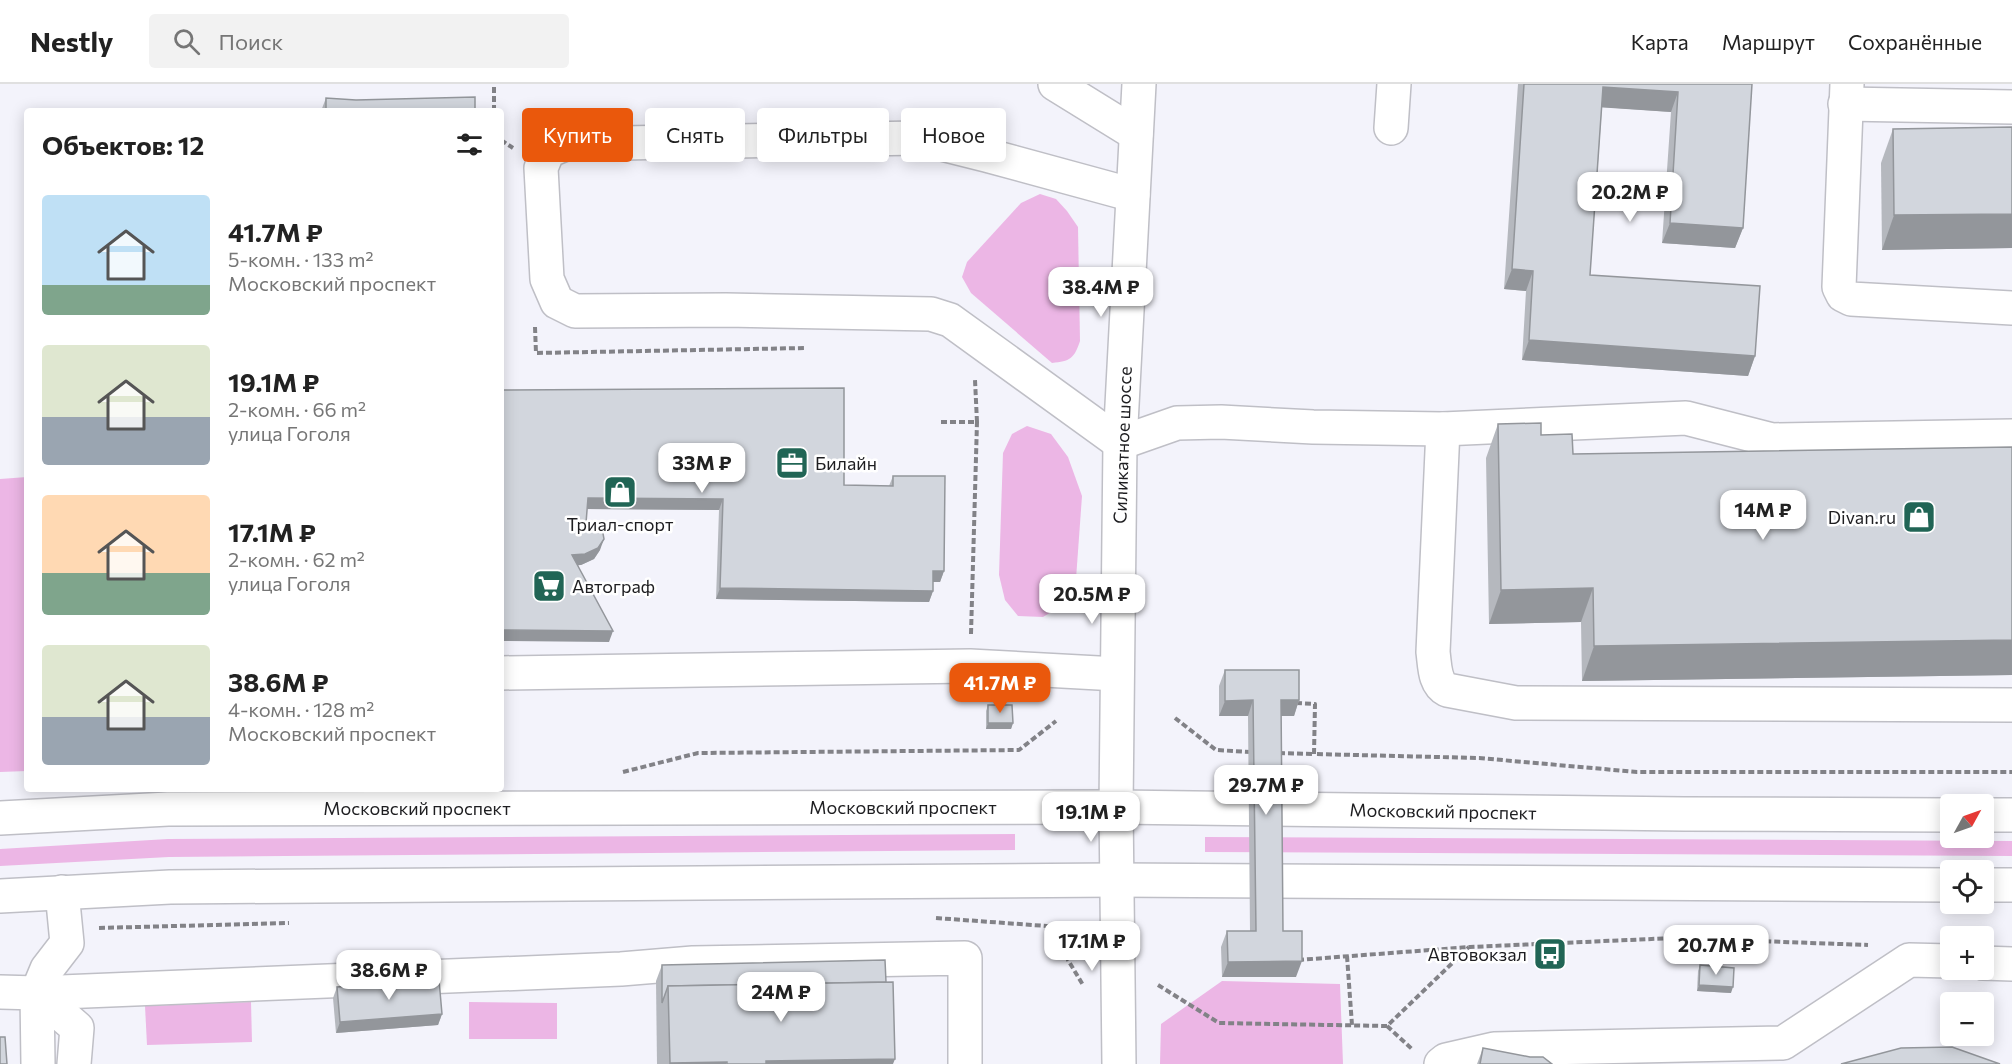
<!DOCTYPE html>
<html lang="ru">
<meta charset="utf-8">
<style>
body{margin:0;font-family:Commissioner,sans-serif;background:#f2f2f2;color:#222;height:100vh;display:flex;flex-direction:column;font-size:22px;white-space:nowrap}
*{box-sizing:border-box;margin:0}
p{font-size:20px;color:#767676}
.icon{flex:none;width:33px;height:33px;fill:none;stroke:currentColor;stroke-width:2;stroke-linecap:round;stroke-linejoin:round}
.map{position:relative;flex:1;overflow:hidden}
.drawer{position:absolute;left:24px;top:24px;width:480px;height:684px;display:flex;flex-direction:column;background:#fff;border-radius:6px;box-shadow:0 3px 15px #0003}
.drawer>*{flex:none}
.top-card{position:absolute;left:522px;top:24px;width:570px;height:54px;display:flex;gap:12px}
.needle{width:39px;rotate:50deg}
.controls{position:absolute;left:1940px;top:710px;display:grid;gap:12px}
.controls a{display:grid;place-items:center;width:54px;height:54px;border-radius:6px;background:#fff;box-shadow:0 3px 15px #0003;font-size:30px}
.price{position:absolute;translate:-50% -51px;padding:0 14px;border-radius:12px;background:#fff;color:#222;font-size:20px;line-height:39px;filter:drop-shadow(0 2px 3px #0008)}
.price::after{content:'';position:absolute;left:50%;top:36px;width:18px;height:14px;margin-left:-9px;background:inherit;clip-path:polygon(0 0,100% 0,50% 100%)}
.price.active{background:#ea580c;color:#fff}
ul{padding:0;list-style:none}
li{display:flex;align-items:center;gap:18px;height:150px;padding:0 18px}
li span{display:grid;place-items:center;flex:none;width:168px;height:120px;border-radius:6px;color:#555}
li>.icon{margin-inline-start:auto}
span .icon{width:72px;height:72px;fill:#fffc;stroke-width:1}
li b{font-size:26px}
h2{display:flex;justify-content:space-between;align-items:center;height:72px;padding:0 18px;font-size:26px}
.pill{padding:0 21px;border-radius:6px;background:#fff;box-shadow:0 3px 15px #0003;font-size:21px;line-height:54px}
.pill.active{background:#ea580c;color:#fff}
header{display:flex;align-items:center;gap:36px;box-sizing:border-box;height:84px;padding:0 30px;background:#fff;border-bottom:2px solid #e0e0e0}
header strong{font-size:28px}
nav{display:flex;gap:33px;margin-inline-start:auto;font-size:21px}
.search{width:420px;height:54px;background:#f2f2f2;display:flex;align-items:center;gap:15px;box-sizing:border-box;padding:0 21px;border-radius:6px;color:#767676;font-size:22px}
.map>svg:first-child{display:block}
.green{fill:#ecb6e5}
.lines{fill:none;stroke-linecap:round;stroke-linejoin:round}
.minor-casing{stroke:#bfbfc6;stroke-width:36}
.major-casing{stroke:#bfbfc6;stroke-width:36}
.path{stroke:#828287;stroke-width:4;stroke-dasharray:6 3;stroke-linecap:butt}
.minor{stroke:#fff;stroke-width:33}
.major{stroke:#fff;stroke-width:33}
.wall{fill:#b5b8be}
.shaded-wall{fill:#93969b}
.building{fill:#d2d6dd;stroke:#93969b;stroke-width:1.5}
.labels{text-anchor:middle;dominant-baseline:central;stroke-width:5;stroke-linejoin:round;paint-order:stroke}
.street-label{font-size:18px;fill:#1e1e21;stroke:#fff}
.poi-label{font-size:18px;fill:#1e1e21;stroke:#fff;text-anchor:start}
</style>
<header>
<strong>Nestly</strong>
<div class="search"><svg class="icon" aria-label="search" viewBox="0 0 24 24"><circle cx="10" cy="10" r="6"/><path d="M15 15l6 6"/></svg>Поиск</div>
<nav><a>Карта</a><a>Маршрут</a><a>Сохранённые</a></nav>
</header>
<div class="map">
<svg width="2012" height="980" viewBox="0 0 2012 980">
<rect width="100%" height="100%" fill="#f3f3fb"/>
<g class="green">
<path d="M1040,110L1056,115L1067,127L1078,143L1080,257C1074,275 1070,277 1052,279L971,209L962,193L967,178L1021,119Z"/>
<polygon points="1027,342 1051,350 1068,373 1082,412 1076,495 1066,519 1043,533 1018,532 1005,516 999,491 1003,369 1012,350"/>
<polygon points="27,393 27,687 0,688 0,395"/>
<polygon points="1015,750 1015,766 169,773 0,782 0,765 168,755"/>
<polygon points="1205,753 2012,757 2012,772 1205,768"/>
<polygon points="1222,897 1340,900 1343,980 1160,980 1161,940"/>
<polygon points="251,918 252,958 147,961 145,922"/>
<polygon points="469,918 557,919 557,955 469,955"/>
</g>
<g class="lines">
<g class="minor-casing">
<g id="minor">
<polyline points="1055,0 1136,50"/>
<polyline points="1847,0 1839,203 1843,211 1851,215 2012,224"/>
<polyline points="1845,20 2012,23"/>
<polyline points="1391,44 1394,0"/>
<polyline points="1443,345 1686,334 1772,356 2012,352"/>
<polyline points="1120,359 950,236 931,230 726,226 575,227 557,218 547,195 541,84 548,67 565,60 918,54 986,71 1133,111"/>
<path d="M1120,359L1177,339L1221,338L1313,343L1443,345L1433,568C1435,582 1434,599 1447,606L1516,619L2012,621"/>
<polyline points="501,589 970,582 1117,590"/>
<polyline points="1983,879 2012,880"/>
<polyline points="0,908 37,909 621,885 693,879 965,874 965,980"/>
<polyline points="37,909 77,944 74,980"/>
<polyline points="38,980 37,909 47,885 67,859 62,808"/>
<polyline points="1119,980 1116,723 1120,359 1139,0"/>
<polyline points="1441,980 1446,976 1494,965 1783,959 1909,876 1950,877"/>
</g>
</g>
<g class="major-casing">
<g id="major">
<polyline points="1983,731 2012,731"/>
<polyline points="0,734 168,725 1116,723 1684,730 1950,731"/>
<polyline points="1983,801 2012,801"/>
<polyline points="0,812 170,803 1116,796 1950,801"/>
</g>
</g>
<g class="path">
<polyline points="494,27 494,0"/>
<polyline points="501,56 513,64"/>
<polyline points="535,243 536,269 805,264"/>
<polyline points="941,338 977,338 975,296"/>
<polyline points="971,550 977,338"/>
<polyline points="1296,619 1315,620 1314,670 1479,674 1637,688 2012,688"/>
<polyline points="1175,634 1216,666 1251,668"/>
<polyline points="1279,669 1314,670"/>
<polyline points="623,688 698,669 1019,666 1056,637"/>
<polyline points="936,834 1060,843 1068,876 1083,901"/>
<polyline points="99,844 289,839"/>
<polyline points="1347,872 1352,941"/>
<polyline points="1298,876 1470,863 1674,854 1868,861"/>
<polyline points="1158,901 1219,939 1387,942 1469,863"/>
<polyline points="1387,942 1413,966"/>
</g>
<use href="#minor" class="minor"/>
<use href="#major" class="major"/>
</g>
<g class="wall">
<polygon points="1518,0 1752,0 1743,144 1735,164 1662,159 1671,28 1602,23 1590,191 1755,272 1748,292 1522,276 1526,207 1504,205"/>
<polygon points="326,14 475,27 321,27"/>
<polygon points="2012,43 2012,164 1882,166 1881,79 1893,45"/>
<polygon points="501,306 844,401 889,402 893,392 944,487 940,498 933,498 933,507 929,518 716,515 719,426 587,425 586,439 600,466 594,475 581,481 578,481 609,558"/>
<polygon points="1498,340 1541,351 1573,370 2012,363 2012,591 1582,597 1581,538 1489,540 1486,374"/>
<polygon points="1225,586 1299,616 1294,632 1281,632 1283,847 1296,893 1222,893 1221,863 1227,847 1250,847 1248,632 1219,632 1219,602"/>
<polygon points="988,621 1013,639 1011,645 986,645 986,627"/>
<polygon points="662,881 886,898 893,980 657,980 656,897"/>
<polygon points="1700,881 1731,909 1697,907 1698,887"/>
<polygon points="337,903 442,930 438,941 336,949 333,914"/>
<polygon points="1483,964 1552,980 1477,980"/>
</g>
<g class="shaded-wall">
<polygon points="1603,3 1678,8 1671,28 1596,23"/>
<polygon points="2012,130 2012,164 1882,166 1894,131"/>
<polygon points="1670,139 1743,144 1735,164 1662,159"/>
<polygon points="1512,185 1533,187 1526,207 1504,205"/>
<polygon points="1529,256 1755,272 1748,292 1522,276"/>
<polygon points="588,414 723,415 719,426 584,425"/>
<polygon points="604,455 600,466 594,475 581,481 568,482 572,471"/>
<polygon points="933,487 944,487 940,498 929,498"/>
<polygon points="720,504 933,507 929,518 716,515"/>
<polygon points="1593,504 1581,538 1489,540 1501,506"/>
<polygon points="501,546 613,547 609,558 501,557"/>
<polygon points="2012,556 2012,591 1582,597 1594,562"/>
<polygon points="1253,616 1248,632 1219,632 1225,617"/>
<polygon points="1281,616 1299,616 1294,632 1275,632"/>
<polygon points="988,639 1013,639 1011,645 986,645"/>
<polygon points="1302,877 1296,893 1222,893 1228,878"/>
<polygon points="1699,901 1733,903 1731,909 1697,907"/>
<polygon points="442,930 438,941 336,949 340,938"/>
<polygon points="895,975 893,980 764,980 766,977"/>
<polygon points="727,978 726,980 669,980 670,979"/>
</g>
<g class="building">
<polygon points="1524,0 1752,0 1743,144 1670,139 1678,8 1603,3 1590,191 1760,202 1755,272 1529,256 1533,187 1512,185"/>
<polygon points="475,13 475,27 326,27 326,14 356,16"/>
<polygon points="2012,43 2012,130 1894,131 1893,45"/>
<polygon points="844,304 844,401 893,402 893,392 945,392 944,487 933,487 933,507 720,504 723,415 588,414 586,439 598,440 602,444 604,455 598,464 585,470 572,471 613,547 501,546 501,306"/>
<polygon points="1541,339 1541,351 1572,350 1573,370 2012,363 2012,556 1594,562 1593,504 1501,506 1498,340"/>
<polygon points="1225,586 1299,586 1299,616 1281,616 1283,847 1302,847 1302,877 1228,878 1227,847 1256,847 1253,616 1225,617"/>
<polygon points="988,621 1012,621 1013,639 988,639"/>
<polygon points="885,876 886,898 668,902 662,919 662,881"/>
<polygon points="1700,881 1734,884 1733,903 1699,901"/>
<polygon points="439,896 442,930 340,938 337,903"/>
<polygon points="893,898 895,975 766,977 766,980 727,980 727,978 670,979 668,902"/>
<polygon points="0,953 5,953 7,980 0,980"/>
<polygon points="1952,963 2000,980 1841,980 1901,964"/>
<polygon points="1483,964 1530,973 1543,973 1552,980 1480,980"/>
</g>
<defs>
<g id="office-square" transform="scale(1.725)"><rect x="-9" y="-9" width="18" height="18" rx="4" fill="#216555" stroke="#fff"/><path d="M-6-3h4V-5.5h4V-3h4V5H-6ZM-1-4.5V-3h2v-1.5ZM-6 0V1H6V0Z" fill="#fff"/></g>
<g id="shop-square" transform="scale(1.725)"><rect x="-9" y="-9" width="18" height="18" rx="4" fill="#216555" stroke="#fff"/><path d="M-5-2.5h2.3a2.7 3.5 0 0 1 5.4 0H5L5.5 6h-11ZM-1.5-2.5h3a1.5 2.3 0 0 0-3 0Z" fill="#fff"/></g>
<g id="supermarket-square" transform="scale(1.725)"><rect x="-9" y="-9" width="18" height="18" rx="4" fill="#216555" stroke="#fff"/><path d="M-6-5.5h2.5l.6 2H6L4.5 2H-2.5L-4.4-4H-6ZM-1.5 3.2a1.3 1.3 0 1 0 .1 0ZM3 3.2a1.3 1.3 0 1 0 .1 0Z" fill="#fff"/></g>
<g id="bus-square" transform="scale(1.725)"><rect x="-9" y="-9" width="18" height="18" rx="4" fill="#216555" stroke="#fff"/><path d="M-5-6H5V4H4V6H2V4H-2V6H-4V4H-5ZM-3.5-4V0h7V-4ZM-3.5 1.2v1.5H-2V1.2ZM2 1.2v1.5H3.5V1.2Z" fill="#fff"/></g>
</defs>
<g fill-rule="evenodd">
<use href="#office-square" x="792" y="379"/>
<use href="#shop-square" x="620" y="408"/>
<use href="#shop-square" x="1919" y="433"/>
<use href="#supermarket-square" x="549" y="502"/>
<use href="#bus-square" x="1550" y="870"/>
</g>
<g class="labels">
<g class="street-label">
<text transform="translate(1122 361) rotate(-88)">Силикатное шоссе</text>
<text x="903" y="723">Московский проспект</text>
<text x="417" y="724">Московский проспект</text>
<text transform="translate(1443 727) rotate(1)">Московский проспект</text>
</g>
<g class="poi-label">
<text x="815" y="379">Билайн</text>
<text x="1896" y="433" text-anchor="end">Divan.ru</text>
<text x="620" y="440" text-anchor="middle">Триал-спорт</text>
<text x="572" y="502">Автограф</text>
<text x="1527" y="870" text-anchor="end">Автовокзал</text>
</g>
</g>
</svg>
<div class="controls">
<a><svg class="needle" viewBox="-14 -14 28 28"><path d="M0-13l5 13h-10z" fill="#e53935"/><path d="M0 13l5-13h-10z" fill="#767676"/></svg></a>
<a><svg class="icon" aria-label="locate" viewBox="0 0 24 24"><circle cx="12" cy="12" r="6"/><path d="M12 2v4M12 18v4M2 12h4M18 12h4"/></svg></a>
<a>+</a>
<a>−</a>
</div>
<b class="price" style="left:1630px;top:139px">20.2M ₽</b>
<b class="price" style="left:1101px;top:234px">38.4M ₽</b>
<b class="price" style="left:702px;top:410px">33M ₽</b>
<b class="price" style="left:1763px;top:457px">14M ₽</b>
<b class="price" style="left:1092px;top:541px">20.5M ₽</b>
<b class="price active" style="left:1000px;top:630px">41.7M ₽</b>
<b class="price" style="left:1266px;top:732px">29.7M ₽</b>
<b class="price" style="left:1091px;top:759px">19.1M ₽</b>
<b class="price" style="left:1092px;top:888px">17.1M ₽</b>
<b class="price" style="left:1716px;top:892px">20.7M ₽</b>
<b class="price" style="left:389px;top:917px">38.6M ₽</b>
<b class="price" style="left:781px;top:939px">24M ₽</b>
<div class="top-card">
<a class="pill active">Купить</a>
<a class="pill">Снять</a>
<a class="pill">Фильтры</a>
<a class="pill">Новое</a>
</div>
<section class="drawer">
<h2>Объектов: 12<svg class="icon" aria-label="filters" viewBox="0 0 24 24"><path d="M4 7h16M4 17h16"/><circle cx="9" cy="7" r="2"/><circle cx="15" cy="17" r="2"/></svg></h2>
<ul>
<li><span style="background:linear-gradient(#bfe0f5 75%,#7fa58c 0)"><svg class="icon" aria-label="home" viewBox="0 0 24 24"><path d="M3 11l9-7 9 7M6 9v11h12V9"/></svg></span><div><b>41.7M ₽</b><p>5-комн. · 133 m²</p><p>Московский проспект</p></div></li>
<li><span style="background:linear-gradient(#dfe7d0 60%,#9aa5b1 0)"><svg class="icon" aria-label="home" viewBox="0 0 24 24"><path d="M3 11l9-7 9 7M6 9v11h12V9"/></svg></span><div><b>19.1M ₽</b><p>2-комн. · 66 m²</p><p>улица Гоголя</p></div></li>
<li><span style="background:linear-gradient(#ffd9b3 65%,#7fa58c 0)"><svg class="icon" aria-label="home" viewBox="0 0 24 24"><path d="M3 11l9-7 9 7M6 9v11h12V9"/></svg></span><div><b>17.1M ₽</b><p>2-комн. · 62 m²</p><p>улица Гоголя</p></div></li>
<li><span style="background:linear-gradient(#dfe7d0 60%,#9aa5b1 0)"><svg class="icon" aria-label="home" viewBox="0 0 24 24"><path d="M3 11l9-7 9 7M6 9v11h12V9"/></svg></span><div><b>38.6M ₽</b><p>4-комн. · 128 m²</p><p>Московский проспект</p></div></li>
</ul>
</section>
</div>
